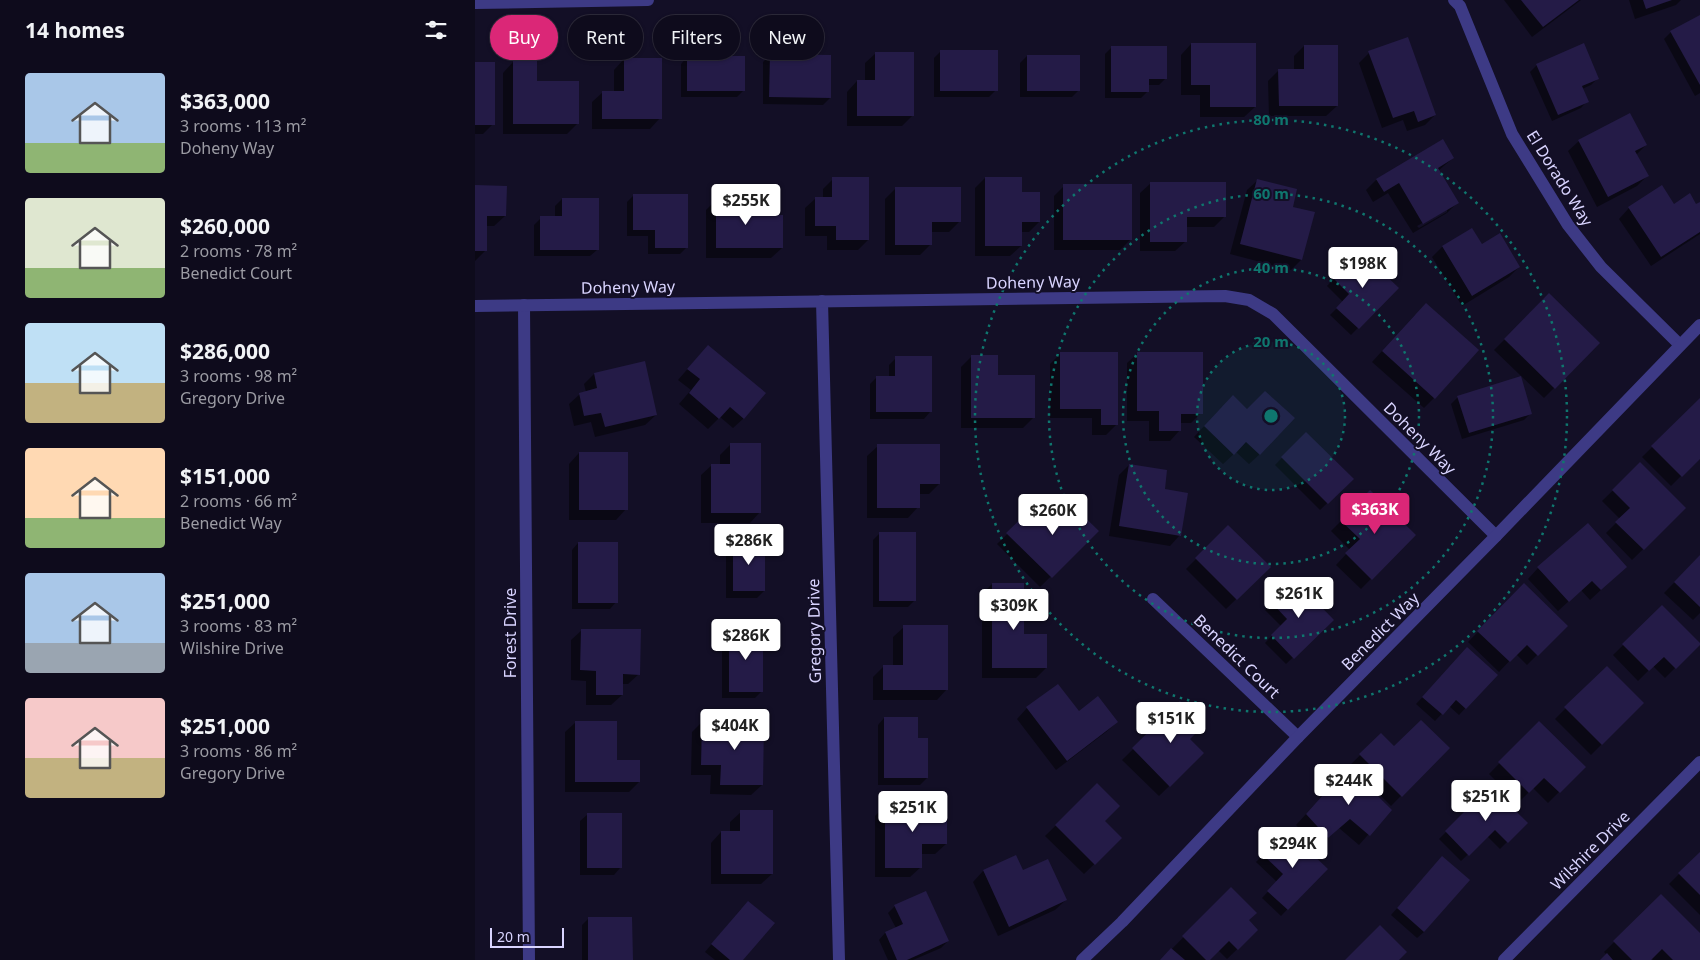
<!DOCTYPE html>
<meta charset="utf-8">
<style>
body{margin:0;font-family:"Noto Sans",sans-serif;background:#1c1929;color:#f1f3f6;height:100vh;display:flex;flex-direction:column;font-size:19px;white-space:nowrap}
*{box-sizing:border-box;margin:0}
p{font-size:16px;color:#9b9ba3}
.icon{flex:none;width:28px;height:28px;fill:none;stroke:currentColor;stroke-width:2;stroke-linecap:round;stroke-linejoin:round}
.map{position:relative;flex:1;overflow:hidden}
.sheet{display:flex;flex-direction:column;background:#0e0b1c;width:475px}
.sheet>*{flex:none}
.guide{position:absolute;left:15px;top:15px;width:475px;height:45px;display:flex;gap:10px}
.scale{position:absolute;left:15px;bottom:12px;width:74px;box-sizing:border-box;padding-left:5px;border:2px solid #d9d4ff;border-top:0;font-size:14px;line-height:18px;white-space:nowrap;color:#d9d4ff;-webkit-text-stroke:4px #130f26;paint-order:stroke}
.price{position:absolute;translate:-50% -42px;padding:0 11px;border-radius:5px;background:#fff;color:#222;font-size:16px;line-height:32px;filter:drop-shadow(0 1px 2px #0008)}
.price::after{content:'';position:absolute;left:50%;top:30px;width:15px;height:11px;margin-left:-8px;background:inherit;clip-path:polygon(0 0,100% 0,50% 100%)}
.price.current{background:#db2777;color:#fff}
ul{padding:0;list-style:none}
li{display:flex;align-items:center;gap:15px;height:125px;padding:0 25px}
li span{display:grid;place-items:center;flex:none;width:140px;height:100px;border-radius:5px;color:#555}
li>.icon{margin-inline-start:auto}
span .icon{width:60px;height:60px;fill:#fffc;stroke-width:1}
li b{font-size:21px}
h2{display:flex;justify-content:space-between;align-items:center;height:60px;padding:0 25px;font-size:21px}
.pill{padding:0 18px;border-radius:22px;background:#0e0b1c;box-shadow:0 1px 4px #0004,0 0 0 1px #2e2b3b;font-size:18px;line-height:45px}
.pill.current{background:#db2777;color:#fff}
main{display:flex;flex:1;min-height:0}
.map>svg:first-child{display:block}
.shadow{fill:#0007;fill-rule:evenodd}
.building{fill:#241b47}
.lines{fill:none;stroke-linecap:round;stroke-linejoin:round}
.street{stroke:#3d3a85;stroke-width:12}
.ring{fill:none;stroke:#0f766e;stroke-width:2.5;stroke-dasharray:2.5 5}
.labels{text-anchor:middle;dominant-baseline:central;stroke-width:4;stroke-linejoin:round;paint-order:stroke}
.street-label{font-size:16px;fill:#d9d4ff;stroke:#130f26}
.centre{fill:#0f766e;stroke:#130f26;stroke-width:2.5}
.ring-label{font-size:15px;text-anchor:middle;font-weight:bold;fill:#0f766e;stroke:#130f26;stroke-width:4;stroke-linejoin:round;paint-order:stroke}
</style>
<main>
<section class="sheet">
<h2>14 homes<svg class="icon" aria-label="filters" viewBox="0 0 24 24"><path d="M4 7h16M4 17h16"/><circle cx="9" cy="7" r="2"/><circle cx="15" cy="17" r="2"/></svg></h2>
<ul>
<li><span style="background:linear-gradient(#a9c7e8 70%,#8fb573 0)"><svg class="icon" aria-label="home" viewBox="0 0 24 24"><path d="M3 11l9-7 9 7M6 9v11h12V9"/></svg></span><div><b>$363,000</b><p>3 rooms · 113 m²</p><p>Doheny Way</p></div></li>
<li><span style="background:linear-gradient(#dfe7d0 70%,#8fb573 0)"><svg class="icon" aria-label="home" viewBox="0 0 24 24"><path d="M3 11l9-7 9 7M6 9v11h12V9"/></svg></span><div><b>$260,000</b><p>2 rooms · 78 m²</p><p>Benedict Court</p></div></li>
<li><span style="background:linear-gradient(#bfe0f5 60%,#c2b280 0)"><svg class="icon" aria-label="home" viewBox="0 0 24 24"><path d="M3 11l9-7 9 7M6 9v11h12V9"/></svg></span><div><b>$286,000</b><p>3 rooms · 98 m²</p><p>Gregory Drive</p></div></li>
<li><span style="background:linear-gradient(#ffd9b3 70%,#8fb573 0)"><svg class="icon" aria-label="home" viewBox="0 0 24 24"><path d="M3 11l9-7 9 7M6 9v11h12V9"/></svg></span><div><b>$151,000</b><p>2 rooms · 66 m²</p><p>Benedict Way</p></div></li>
<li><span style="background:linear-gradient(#a9c7e8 70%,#9aa5b1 0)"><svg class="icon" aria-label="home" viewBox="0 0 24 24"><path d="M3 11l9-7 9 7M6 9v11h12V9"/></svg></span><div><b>$251,000</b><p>3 rooms · 83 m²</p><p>Wilshire Drive</p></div></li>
<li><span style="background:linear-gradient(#f6c9c9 60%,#c2b280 0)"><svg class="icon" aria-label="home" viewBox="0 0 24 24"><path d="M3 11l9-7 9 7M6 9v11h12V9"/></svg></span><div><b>$251,000</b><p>3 rooms · 86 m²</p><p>Gregory Drive</p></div></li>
</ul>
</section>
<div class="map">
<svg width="1225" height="960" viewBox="0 0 1225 960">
<rect width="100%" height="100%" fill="#130f26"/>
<g class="shadow">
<polygon points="1029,0 1106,0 1057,37"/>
<polygon points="1154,0 1206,0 1201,5 1160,19"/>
<polygon points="1225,17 1225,93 1220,96 1189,39 1196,32"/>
<polygon points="716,44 780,107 769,117 725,117 725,95 706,95 706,55"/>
<polygon points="829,46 862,106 851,116 794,116 793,81 804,70 819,70 819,56"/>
<polygon points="637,47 691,78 684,85 673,85 673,91 666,98 630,98 630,54"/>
<polygon points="466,51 521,90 514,97 459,97 459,58"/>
<polygon points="401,53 438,115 427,126 372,126 372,92 382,81 390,81 390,63"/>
<polygon points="894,53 960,115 950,125 932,131 928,120 907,128 884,63"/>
<polygon points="295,55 355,98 348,105 288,104 288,62"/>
<polygon points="552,56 604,90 597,97 545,97 545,63"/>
<polygon points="212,57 269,90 262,97 206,97 206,64"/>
<polygon points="149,59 185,118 175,129 117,129 117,102 128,92 139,92 139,70"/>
<polygon points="38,62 103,123 92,134 28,134 28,73"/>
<polygon points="0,63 18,124 8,134 0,134"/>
<polygon points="1062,65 1123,78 1116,85 1107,89 1112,101 1106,108 1077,121 1055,72"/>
<path d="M968,141L978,158L963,171L982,203L972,213L938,233L913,193L898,202L891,190L901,180ZM972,209V212L944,228L942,226Z"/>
<polygon points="1104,141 1171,145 1161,155 1172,176 1162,186 1122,207 1093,151"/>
<polygon points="510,178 546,194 564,222 554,232 546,232 546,246 535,256 500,256 500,188"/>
<polygon points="358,179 393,240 383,250 352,250 352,236 330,236 330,208 341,198 348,198 348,189"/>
<polygon points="783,180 816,208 826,260 816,270 755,254 772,190"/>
<polygon points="676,183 749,217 739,227 711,227 711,241 700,251 665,251 665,193"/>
<polygon points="589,186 655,240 645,250 579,250 579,196"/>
<polygon points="0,187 30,216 19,226 11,226 10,251 0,261"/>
<polygon points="420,189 484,222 474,232 455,232 455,245 445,255 410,255 410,199"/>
<polygon points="159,195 211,248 205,254 173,254 173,236 152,236 152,202"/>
<polygon points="87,199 122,250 115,256 59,256 59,225 66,218 80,218 80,206"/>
<polygon points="241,200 275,216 307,248 296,258 231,258 231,210"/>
<polygon points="1225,203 1225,234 1176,266 1144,219 1154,208 1199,205 1221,206"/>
<polygon points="997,229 1007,245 1044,267 1034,277 987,306 957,257 967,247"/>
<polygon points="884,252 922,288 876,335 855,315 868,302 852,286"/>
<polygon points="1074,295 1124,343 1069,398 1019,350"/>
<polygon points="940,315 959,398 949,408 897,362"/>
<polygon points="663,353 726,413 716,423 705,423 705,430 695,441 674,441 674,421 652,421 652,363"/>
<polygon points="585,354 642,424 631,435 617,435 617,418 575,418 575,364"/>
<polygon points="497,356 521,376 558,418 548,428 486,428 486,367"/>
<polygon points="223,357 269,418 258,428 245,417 233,429 204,404 216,390 203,380"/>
<polygon points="421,358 455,412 449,419 395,419 395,384 402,377 414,377 414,365"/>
<polygon points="119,374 181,415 170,425 120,437 116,422 99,426 94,404 105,394 111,392 109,384"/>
<polygon points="983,397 1056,413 1049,420 987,439 976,404"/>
<polygon points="1225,400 1225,457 1196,486 1167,457"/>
<polygon points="747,407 772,411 785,454 774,464 761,452 748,464 719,437"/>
<polygon points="831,433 877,479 845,510 800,465"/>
<polygon points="255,445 285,512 275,523 226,523 226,475 237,465 245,465 245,455"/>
<polygon points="403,446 464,484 454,494 443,494 443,507 433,518 392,518 392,456"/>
<polygon points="104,453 151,509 141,520 94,520 94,464"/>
<polygon points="1165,464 1210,508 1157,560 1131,533 1145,519 1127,501"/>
<polygon points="654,465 688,490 705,535 695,546 634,536 644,475"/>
<polygon points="895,492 939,535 886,589 861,565 875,550 856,531"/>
<polygon points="561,506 575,520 622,531 565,587 522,544"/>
<polygon points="753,527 794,567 751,609 711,569"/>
<polygon points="405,533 440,600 433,607 398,607 398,540"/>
<polygon points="258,542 289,591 282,598 251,598 251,549"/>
<polygon points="103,543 141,602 135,609 97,609 97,550"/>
<polygon points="1225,556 1225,613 1218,620 1189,593"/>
<polygon points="1063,568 1140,577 1115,600 1106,590 1083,611 1053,579"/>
<polygon points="820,582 857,620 811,664 790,643 806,626 790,610"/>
<polygon points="517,584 547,635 571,668 561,678 507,678 507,594"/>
<polygon points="1049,585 1091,626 1052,665 1041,654 1024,672 993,642"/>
<polygon points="1187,607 1224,644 1190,678 1178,666 1163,681 1138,655"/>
<polygon points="429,627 472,689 462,700 398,700 398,677 409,666 418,666 418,637"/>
<polygon points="107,630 164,674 153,684 147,684 147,695 136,705 111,705 111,681 96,680 96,640"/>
<polygon points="254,632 287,691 280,698 247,698 247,639"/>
<polygon points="986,656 1021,675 984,715 974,706 960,721 941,704"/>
<polygon points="1132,667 1168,703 1116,755 1080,719"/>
<polygon points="582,685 603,713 642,722 631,732 581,770 542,719 552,708"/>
<polygon points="705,703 714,739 728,753 684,796 647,760"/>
<polygon points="409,718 442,739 452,778 445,785 403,785 403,725"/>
<polygon points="101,722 140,762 164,782 154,792 90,792 90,732"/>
<polygon points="227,722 287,785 276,795 235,794 236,775 216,775 217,732"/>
<polygon points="1064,723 1109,767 1073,803 1058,788 1043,803 1014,774"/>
<polygon points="906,735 919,748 973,748 916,806 875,765"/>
<polygon points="863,779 915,810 884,845 864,828 842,847 821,825"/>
<polygon points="622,785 628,821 646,838 609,874 570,836"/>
<polygon points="1015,788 1051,823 1025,849 1012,836 986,861 964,839"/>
<polygon points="410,806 471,844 460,854 446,854 446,867 435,877 400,877 400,816"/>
<polygon points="266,812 297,874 286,884 236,884 236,843 246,832 255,832 255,822"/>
<polygon points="112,815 145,868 139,875 105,875 105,821"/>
<polygon points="811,831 851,869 806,916 787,898 802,882 781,862"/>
<polygon points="1225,853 1225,915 1194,884"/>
<polygon points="540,856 548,872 591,900 580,910 523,936 498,882 508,871"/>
<polygon points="961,864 949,932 942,938 916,915"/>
<polygon points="756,889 773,921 782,930 752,959 743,950 733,960 686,960"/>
<polygon points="1186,896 1225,934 1225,960 1178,960 1176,958 1174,960 1127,960 1132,955 1129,952"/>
<polygon points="420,906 473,941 466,948 438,960 413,960 404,940 410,933 421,928 413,913"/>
<polygon points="266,909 266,960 240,960 230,952"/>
<polygon points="114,918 156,960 107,960 107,925"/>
</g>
<g class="building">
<polygon points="1046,0 1104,0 1068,27"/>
<polygon points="1168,0 1197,0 1171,9"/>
<polygon points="1225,15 1225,85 1195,31"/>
<polygon points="933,37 961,115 943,122 939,111 918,118 893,51"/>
<polygon points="716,43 781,43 781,107 735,107 735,85 716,85"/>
<polygon points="1109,43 1124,79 1107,86 1114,102 1083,115 1061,64"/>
<polygon points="829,45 863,45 863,106 804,106 803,69 829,69"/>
<polygon points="636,46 692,46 692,79 674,79 674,92 636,92"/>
<rect x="465" y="50" width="58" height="41"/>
<polygon points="400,52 439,52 439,116 382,116 382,80 400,80"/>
<polygon points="295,54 356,55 356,98 294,97"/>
<rect x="552" y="55" width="53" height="36"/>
<rect x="212" y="56" width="58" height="35"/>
<polygon points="149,58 187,58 187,119 127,119 127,91 149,91"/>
<polygon points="38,61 62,61 62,81 104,81 104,124 38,124"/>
<rect x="0" y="62" width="20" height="63"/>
<polygon points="1155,113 1172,145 1160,151 1174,176 1133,197 1103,140"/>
<polygon points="968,139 979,158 963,168 984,203 948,224 924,183 909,192 901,179"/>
<polygon points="357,177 394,177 394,240 361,240 361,226 340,226 340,197 357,197"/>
<polygon points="510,177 547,177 547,192 565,192 565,222 547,222 547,246 510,246"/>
<polygon points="782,179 822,189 818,207 840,212 827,260 765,244"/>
<polygon points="675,182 751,182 751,217 712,217 712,242 675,242"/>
<rect x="588" y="184" width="69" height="56"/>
<polygon points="0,185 32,186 31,216 12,216 12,251 0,251"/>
<polygon points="1187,185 1199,204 1215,193 1221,204 1225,202 1225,232 1186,257 1153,207"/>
<polygon points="420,187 486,187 486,222 457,222 457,245 420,245"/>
<polygon points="158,194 213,194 213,248 180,248 180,230 158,230"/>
<polygon points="87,198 124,198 124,250 65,250 65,216 87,216"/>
<polygon points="241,199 277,199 277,215 308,215 308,248 241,248"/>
<polygon points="997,228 1007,244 1025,233 1045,267 997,296 967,246"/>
<polygon points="884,250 924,288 884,329 861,308 874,294 858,278"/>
<polygon points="1074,293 1125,343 1080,389 1029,339"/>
<polygon points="951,303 1004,350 960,399 907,351"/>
<polygon points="233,345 291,393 269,419 255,407 244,419 214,393 225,379 212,369"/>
<polygon points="585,352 643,352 643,425 626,425 626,409 585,409"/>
<polygon points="662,352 728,352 728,414 706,414 706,431 684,431 684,411 662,411"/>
<polygon points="496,355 523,355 523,375 560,375 560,418 496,418"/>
<polygon points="420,356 457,356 457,412 401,412 401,376 420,376"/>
<polygon points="170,361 182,415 130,427 126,413 109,416 104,393 122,388 119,373"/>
<polygon points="1046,376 1057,414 994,433 982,396"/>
<polygon points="790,391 820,418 785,455 771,442 759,455 729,426 758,395 772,409"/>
<polygon points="1225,398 1225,459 1207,477 1176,446"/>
<polygon points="831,432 879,479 853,504 806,457"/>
<polygon points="255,443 286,443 286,513 236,513 236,464 255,464"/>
<polygon points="402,444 465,444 465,484 445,484 445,508 402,508"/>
<rect x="104" y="452" width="49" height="58"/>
<polygon points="1165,462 1211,508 1169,550 1140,522 1155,508 1137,490"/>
<polygon points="654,464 692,470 690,489 713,493 706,536 644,526"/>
<polygon points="895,490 941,535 897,580 870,553 885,539 865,520"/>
<polygon points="593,501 624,531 577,578 531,533 561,504 575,519"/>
<polygon points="1113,523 1152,567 1126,590 1117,581 1094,602 1062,567"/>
<polygon points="753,525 796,567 762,600 720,558"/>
<rect x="404" y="532" width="37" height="69"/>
<rect x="258" y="541" width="32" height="50"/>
<rect x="103" y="542" width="40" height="61"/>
<polygon points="1225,555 1225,607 1199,582"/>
<polygon points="820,580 859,620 819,659 796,635 812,619 796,602"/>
<polygon points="517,583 549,583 549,634 572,634 572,668 517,668"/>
<polygon points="1049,583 1093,626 1063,656 1052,645 1035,662 1002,631"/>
<polygon points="1187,605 1225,643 1225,645 1201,669 1189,657 1174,671 1147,644"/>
<polygon points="428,625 473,625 473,690 408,690 408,665 428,665"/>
<polygon points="106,629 166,629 165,675 148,674 148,695 121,695 121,671 105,670"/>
<rect x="254" y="631" width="34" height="61"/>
<polygon points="992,647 1023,675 991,709 981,700 968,715 947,697"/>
<polygon points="1132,666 1169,703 1127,745 1089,707"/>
<polygon points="583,684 604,711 623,696 643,722 592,761 551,707"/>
<polygon points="705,701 729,725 715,739 729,753 695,787 657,748"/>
<polygon points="409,717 443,717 443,738 453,738 453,778 409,778"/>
<polygon points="946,720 975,748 927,797 884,754 906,733 919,746"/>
<polygon points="100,721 142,721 142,760 165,760 165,782 100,782"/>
<polygon points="227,721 289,721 288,785 245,785 246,765 226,765"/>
<polygon points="1064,721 1111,767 1085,793 1069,778 1054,793 1023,762"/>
<polygon points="873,767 917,810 895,836 875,819 853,838 831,814"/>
<polygon points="622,783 645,806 630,821 647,838 620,865 580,825"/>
<polygon points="1015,786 1053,823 1033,843 1020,830 994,856 970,831"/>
<polygon points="410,805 472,805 472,844 447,844 447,868 410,868"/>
<polygon points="265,810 298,810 298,874 246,874 246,831 265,831"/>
<rect x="112" y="813" width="35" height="55"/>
<polygon points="811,829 853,869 813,910 792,891 808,874 787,854"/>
<polygon points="1225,852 1225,895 1203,873"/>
<polygon points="541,855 548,870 573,859 592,900 534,927 508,870"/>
<polygon points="967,856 995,880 949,932 922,908"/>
<polygon points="756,887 782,913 774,920 783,930 763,950 754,941 735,960 731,960 707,936"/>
<polygon points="451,891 474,941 432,960 422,960 410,932 428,924 419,905"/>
<polygon points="1186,894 1225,933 1225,960 1198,960 1187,949 1176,960 1157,960 1138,941"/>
<polygon points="273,901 300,923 268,960 255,960 236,944"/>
<polygon points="113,917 157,917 158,960 113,960"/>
<polygon points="905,925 932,952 924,960 870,960"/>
<polygon points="696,948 710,960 685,960"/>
<polygon points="1132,953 1138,960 1125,960"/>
</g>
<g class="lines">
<g class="street">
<polyline points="979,0 985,6 1037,134 1093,225 1126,267 1205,345"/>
<polyline points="0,3 173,0"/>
<polyline points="347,301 364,960"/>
<polyline points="49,305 54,960"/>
<polyline points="0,306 750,296 774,300 798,314 1021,536"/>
<polyline points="678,599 823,737"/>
<polyline points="607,960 647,922 823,737 1021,536 1225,325"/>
<polyline points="1029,960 1225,762"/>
</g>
</g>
<circle cx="796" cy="416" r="74" fill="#0f766e" fill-opacity=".12"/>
<g class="ring">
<circle cx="796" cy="416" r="74"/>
<circle cx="796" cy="416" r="148"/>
<circle cx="796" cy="416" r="222"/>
<circle cx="796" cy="416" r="296"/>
</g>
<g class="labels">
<g class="street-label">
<text transform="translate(1085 178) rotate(58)">El Dorado Way</text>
<text transform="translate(558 282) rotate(-1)">Doheny Way</text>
<text transform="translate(153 287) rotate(-1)">Doheny Way</text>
<text transform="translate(945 438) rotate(45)">Doheny Way</text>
<text transform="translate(339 631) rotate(-91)">Gregory Drive</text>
<text transform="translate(905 631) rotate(-45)">Benedict Way</text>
<text transform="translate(35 633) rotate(-90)">Forest Drive</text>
<text transform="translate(762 656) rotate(44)">Benedict Court</text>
<text transform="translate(1115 850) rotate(-45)">Wilshire Drive</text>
</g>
</g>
<circle cx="796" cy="416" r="8" class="centre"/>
<g class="ring-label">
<text x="796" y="125">80 m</text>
<text x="796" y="199">60 m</text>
<text x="796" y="273">40 m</text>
<text x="796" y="347">20 m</text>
</g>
</svg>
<div class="scale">20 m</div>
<b class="price" style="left:271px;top:226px">$255K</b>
<b class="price" style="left:888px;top:289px">$198K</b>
<b class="price current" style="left:900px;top:535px">$363K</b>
<b class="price" style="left:578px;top:536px">$260K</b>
<b class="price" style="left:274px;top:566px">$286K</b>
<b class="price" style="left:824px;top:619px">$261K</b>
<b class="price" style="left:539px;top:631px">$309K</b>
<b class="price" style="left:271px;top:661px">$286K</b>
<b class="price" style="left:696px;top:744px">$151K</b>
<b class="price" style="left:260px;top:751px">$404K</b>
<b class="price" style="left:874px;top:806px">$244K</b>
<b class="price" style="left:1011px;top:822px">$251K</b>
<b class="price" style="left:438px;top:833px">$251K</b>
<b class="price" style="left:818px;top:869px">$294K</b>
<div class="guide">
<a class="pill current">Buy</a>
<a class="pill">Rent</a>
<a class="pill">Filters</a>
<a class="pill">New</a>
</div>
</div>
</main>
